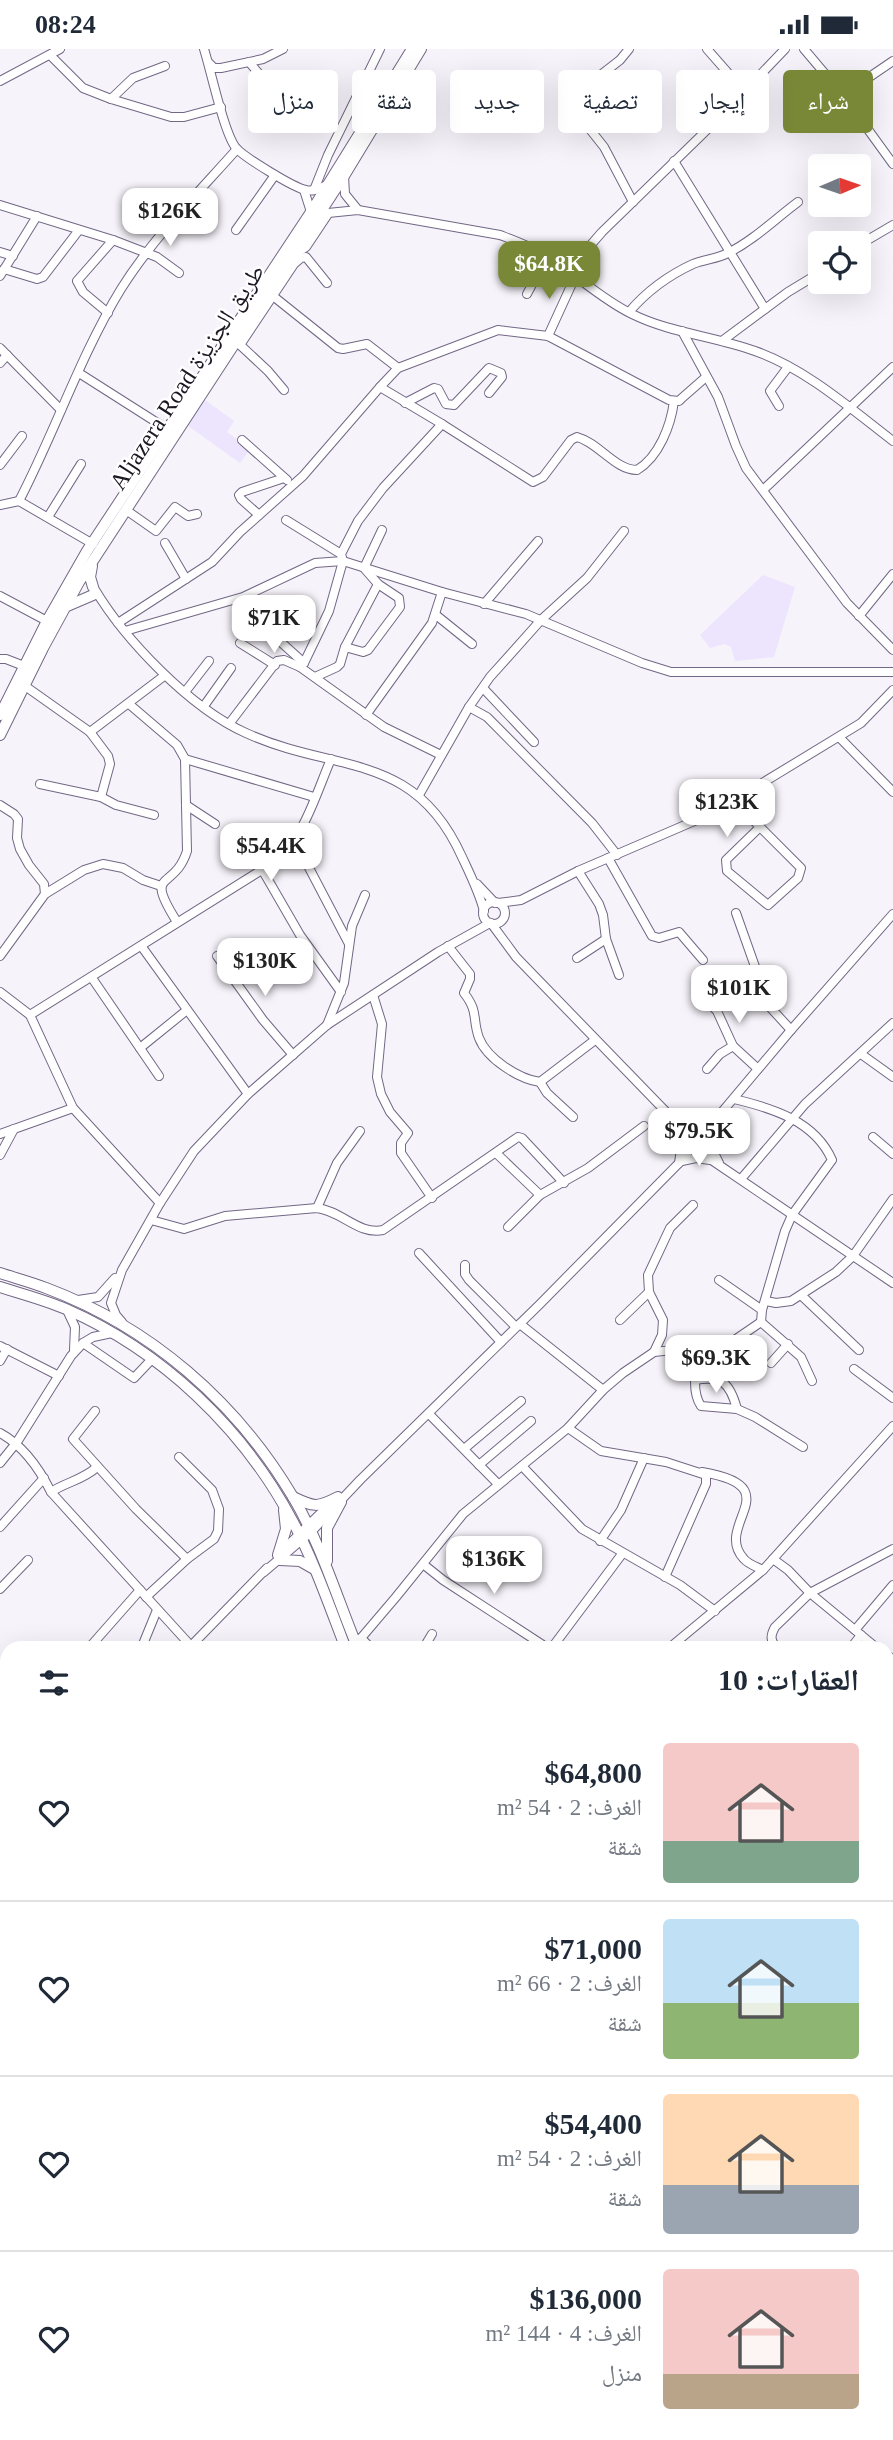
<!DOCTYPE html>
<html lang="ar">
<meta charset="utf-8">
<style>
body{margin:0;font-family:"Times New Roman","Noto Naskh Arabic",serif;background:#f6f6f7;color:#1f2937;direction:rtl;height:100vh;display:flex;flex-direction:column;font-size:26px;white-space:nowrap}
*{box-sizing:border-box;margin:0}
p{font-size:23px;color:#747a83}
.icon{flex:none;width:38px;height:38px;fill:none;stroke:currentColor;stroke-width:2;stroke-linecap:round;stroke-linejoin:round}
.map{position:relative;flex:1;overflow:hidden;direction:ltr}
.drawer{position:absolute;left:0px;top:1592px;width:894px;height:800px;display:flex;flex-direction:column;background:#fff;border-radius:21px 21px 0 0;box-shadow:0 7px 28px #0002;direction:rtl}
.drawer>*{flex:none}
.top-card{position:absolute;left:21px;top:21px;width:852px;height:63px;direction:rtl;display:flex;gap:14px}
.needle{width:46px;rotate:88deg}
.buttons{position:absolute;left:808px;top:105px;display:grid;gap:14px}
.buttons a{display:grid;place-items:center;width:63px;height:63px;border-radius:7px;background:#fff;box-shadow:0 7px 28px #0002;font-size:35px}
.price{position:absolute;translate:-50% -60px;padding:0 16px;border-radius:14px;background:#fff;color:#222;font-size:23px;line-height:46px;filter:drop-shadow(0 2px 4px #0008)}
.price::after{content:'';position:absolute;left:50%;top:42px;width:21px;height:16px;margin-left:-10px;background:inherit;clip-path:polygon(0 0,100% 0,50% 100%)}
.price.selected{background:#788837;color:#fff}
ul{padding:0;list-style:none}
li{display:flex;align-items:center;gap:21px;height:175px;padding:0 35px}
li+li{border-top:2px solid #e0e1e3}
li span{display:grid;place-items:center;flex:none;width:196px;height:140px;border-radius:7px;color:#555}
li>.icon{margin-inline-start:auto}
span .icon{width:84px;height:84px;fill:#fffc;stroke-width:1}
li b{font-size:30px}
h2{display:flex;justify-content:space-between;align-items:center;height:84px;padding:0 35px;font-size:30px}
.chip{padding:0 24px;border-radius:7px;background:#fff;box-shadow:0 7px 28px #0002;font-size:24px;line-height:63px}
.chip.selected{background:#788837;color:#fff}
.status{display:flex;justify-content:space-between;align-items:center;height:49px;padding:0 35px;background:#fff;direction:ltr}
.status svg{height:19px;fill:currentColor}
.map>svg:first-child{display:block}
.built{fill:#ede4fd}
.green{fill:#d8dec4}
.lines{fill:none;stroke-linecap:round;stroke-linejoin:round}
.minor-casing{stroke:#736785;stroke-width:10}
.major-casing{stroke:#736785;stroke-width:12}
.minor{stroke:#fff;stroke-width:8}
.major{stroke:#fff;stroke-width:10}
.labels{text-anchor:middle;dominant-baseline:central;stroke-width:5;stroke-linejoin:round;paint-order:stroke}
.street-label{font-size:24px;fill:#1c1723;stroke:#fff}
</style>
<div class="status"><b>08:24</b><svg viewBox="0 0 49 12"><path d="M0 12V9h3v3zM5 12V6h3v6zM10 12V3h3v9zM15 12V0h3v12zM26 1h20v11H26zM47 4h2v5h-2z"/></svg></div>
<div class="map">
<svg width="893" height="2391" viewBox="0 0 893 2391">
<rect width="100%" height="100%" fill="#f6f3fa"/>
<g class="built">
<polygon points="205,351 234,372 227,383 250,400 240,414 187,376"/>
<polygon points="763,526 795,538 774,608 735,612 731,598 724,595 710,599 700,586"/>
<polygon points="173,2385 278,2385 275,2391 170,2391"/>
</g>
<g class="green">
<polygon points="0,2325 7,2332 7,2385 40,2385 35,2391 0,2391"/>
<polygon points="62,2385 95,2385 101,2391 64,2391 60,2388"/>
</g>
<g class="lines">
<g class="minor-casing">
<g id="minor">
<path d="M204,0C211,22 224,84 236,99C244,108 294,139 306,141C313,143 320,139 327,136"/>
<polyline points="629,0 620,11 584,39 576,55 577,64 604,98 633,153"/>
<polyline points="707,0 743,41"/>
<polyline points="804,0 843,46 893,115"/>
<polyline points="51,7 83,39 111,50 171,68 184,68 221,58"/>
<polyline points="249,13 291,62"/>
<polyline points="209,14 214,19 221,19 263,10 283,0"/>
<polyline points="0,32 60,0"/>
<polyline points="843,46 893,12"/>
<polyline points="111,50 133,29 165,17"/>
<polyline points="674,112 765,260"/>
<polyline points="344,127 345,145 358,161"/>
<polyline points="304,141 311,163"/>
<polyline points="314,141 328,106 380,0"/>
<polyline points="0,156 113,191 157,208 179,224"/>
<path d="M318,165L358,161L500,186C516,192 533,198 548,208C577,226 601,250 632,265C670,284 714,287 755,302C806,320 850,359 893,392"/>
<polyline points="236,181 275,126"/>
<polyline points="859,196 893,176"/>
<polyline points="0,203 13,207"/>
<polyline points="293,207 306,198 328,165"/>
<polyline points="4,220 37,230 43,228 79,181"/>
<polyline points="568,222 602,183 713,75 785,0"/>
<polyline points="0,227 37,167"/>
<polyline points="268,243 338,299 343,300 367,295 398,319"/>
<polyline points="527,245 547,207"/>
<path d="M629,263C647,242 667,227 693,215C705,210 717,210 728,204C754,191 775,170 798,153"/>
<polyline points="108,264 83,243 77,232 113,191"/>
<polyline points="682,282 718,348 736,397 746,419 847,554 893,601"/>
<polyline points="548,287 575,228"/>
<polyline points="722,292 788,243 821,223"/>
<polyline points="238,294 268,322 284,341"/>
<polyline points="240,296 294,215 301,209 306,208 327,234"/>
<polyline points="0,299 61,361"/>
<polyline points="0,314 7,306"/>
<polyline points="79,324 167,380"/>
<polyline points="380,338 398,319 498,281 548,287 669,351 679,352 682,349 706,328"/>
<polyline points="405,354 434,339 438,340 446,355 454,356 489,319 501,324 502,328 489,344"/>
<polyline points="779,357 770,342 788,318"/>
<polyline points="242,391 287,431"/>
<polyline points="0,416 22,387"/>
<polyline points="764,440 893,318"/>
<path d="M19,452C55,383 80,307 121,240C153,189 197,145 237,100"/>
<polyline points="0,456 19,452 93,495"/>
<polyline points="126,461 156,482 175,458 188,467 197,465"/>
<polyline points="259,466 241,450 239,446 242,443 284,429"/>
<polyline points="48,468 81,415"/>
<polyline points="286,471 341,505"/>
<polyline points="165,494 186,530"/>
<path d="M94,539C125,591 190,659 246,684C336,725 414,701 462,808C470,825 479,843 484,862"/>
<polyline points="0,547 47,572"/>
<polyline points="484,555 538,492"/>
<polyline points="436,566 472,595"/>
<polyline points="859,567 893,525"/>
<polyline points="118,574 212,513 240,483 303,427 380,338 442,375"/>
<polyline points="262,576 304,614"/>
<polyline points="125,582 243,548 315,514 343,512 442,543 526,565 642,614 671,623 893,623"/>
<polyline points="240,594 275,616"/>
<polyline points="345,598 363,603 368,601 400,558 399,549 378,535 364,519 382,481"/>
<polyline points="0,610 6,610 24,617"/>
<polyline points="300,618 384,678 441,706"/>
<polyline points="315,628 337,618 340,615 345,598 378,535"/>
<polyline points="25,637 90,683 164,627"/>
<polyline points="483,639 534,693"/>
<polyline points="185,643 209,612"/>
<path d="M129,655L177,696L185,710L187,802C174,843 143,819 177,873"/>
<polyline points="204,657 231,619"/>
<polyline points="469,658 487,668 592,774 617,806"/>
<polyline points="366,666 432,574 442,543"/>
<path d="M229,675L277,612L284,611L300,618L304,614L329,562L343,512L341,505L358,472L383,439L442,375L533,433L543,428L571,391L577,388C599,394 615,421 637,421C659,408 671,376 674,352"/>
<polyline points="90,683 108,707 110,715 101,748"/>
<polyline points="839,688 893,743"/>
<polyline points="185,710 314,748"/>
<polyline points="40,735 101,748 116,756 154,766"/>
<polyline points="419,746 469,658 490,628 541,571 587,529 624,482"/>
<polyline points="734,752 801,819 798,829 768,856 727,822 726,811 759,779"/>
<polyline points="0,756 14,765 18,770 17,789 20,800 29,816 44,835 45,845"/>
<polyline points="186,756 215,775"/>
<polyline points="295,792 349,895"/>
<polyline points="608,809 652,887 659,889 679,883 703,911"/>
<polyline points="263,822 300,886 341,943"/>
<polyline points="578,822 599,855 603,866 606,890 619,926"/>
<polyline points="477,835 495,854"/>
<circle cx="494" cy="864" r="11"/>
<polyline points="498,854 521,851 578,822 713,764 861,674 893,641"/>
<polyline points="736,864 769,957 791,981"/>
<polyline points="491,874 516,908 674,1071 695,1096 713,1112 893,1234"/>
<path d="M448,897L470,925V930L464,944C479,963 472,970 479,989C487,1010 519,1030 540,1033L595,991"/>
<polyline points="142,898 248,1045"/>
<polyline points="0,907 45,845 84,821 103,815 123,819 143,831 161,837"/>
<polyline points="217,907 263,971 293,1006"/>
<polyline points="577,909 606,890"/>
<polyline points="92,929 159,1027"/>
<polyline points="0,943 30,966 73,1059 160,1154"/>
<polyline points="373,946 382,975 377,1028 381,1045 390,1063 408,1084 401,1094 401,1104 432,1149"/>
<polyline points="704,948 717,962 733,997 758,1020"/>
<path d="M30,966L276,812C305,786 316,745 331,710"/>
<polyline points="327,976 344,934 352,877 365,846"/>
<polyline points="140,999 187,961"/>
<polyline points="861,1005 893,1028"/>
<polyline points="707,1020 720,1005 733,997"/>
<polyline points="540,1033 547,1044 573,1068"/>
<path d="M734,1050C772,1059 815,1072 832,1111L792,1166L785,1182L762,1261L761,1273"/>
<path d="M674,1071C691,1077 712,1097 719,1114"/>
<polyline points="685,1075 713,1076"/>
<polyline points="0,1085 73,1059"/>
<polyline points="873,1088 893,1105"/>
<polyline points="496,1104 540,1146 588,1119 644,1077"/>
<polyline points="0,1106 14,1080"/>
<polyline points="682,1112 696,1109 710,1111"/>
<polyline points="679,1114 682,1093 680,1082"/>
<polyline points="741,1130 805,1055 893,974"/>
<polyline points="317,1159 337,1114 360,1082"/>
<path d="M151,1171L184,1180L225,1167L317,1159C342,1162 358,1186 383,1181L518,1088L522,1089L564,1134"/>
<polyline points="508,1178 540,1146"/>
<polyline points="419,1204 501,1293"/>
<polyline points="465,1216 465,1225 469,1231 516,1278"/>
<polyline points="719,1231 762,1261"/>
<polyline points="802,1247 859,1301"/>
<polyline points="78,1251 98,1248 115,1229"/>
<polyline points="766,1252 776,1254 791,1252 836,1223 853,1207 893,1150"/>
<polyline points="67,1261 75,1278 74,1301"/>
<polyline points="620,1271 649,1243"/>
<polyline points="122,1273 116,1266 111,1254 122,1221 160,1154 194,1102 248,1045 327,976 438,903 490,874"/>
<polyline points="761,1273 801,1308 812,1332"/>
<polyline points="520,1275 603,1341"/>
<polyline points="83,1294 134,1329 152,1310"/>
<polyline points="0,1297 59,1327"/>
<polyline points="654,1303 662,1286 663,1271 649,1243 648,1226 670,1179 693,1156"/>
<path d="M699,1305C696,1321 691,1342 701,1357L737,1360L755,1368L803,1398"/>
<polyline points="0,1312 7,1300"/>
<polyline points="771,1314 788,1295"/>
<polyline points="854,1320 893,1349"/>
<path d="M695,1331C722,1326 730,1334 737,1360"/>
<polyline points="95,1362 73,1390 136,1460 187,1510"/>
<polyline points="429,1365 498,1435"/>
<polyline points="568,1379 601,1402 666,1413 706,1426 706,1435 665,1528"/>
<path d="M0,1384C24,1397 39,1419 51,1443L191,1597"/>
<polyline points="464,1400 521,1352"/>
<polyline points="0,1414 17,1393 71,1307 83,1294 93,1288 112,1284"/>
<polyline points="479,1416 531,1372"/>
<polyline points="522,1417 582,1480 680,1536 715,1562"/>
<path d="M702,1423C792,1438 712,1476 744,1510C748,1515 757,1518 763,1521"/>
<path d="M51,1443C66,1433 83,1431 97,1418"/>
<polyline points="0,1478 44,1429"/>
<polyline points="600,1492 621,1461 644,1409"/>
<polyline points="280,1504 333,1452"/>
<polyline points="773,1510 788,1521 810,1544 878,1600"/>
<polyline points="423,1515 443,1531 549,1600"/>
<polyline points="264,1523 311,1483 360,1431 540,1255 679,1114 791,981 893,865"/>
<polyline points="0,1540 28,1511"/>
<polyline points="146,1548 187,1510 214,1490 218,1482 219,1460 212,1441 179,1408"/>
<polyline points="855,1581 893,1536"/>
<polyline points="361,1589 372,1600"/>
<polyline points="356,1595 396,1548 463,1465 568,1379 603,1341 623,1324 654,1303 673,1301 699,1305 720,1301 761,1273"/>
<polyline points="88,1600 140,1541"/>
<polyline points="141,1600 157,1561"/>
<polyline points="188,1600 267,1519"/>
<polyline points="423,1600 432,1585"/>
<polyline points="551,1600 622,1505"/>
<polyline points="668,1600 763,1521 893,1377"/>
<path d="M778,1600C770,1592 770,1587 775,1578L810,1544L893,1500"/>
<polyline points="850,1600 861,1586"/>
<polyline points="887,1606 893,1611"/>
<polyline points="887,1636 893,1629"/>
<polyline points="887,1686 893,1688"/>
<polyline points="0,1728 7,1735"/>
<polyline points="0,1754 7,1748"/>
<polyline points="0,1810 7,1817"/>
<polyline points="0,1833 7,1827"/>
<polyline points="0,1873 7,1867"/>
<polyline points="887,1897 893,1895"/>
<polyline points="0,1932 7,1939"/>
<polyline points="887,1956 893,1968"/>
<polyline points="0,1984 7,1992"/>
<polyline points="887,2007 893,2007"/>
<polyline points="0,2036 7,2043"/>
<polyline points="0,2129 7,2135"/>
<polyline points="0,2156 7,2150"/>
<polyline points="887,2164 893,2162"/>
<polyline points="0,2192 7,2200"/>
<polyline points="0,2210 7,2203"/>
<polyline points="0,2242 7,2245"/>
<polyline points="0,2253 7,2256"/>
<polyline points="887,2264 893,2265"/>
<polyline points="355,2385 358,2391"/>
<polyline points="603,2391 604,2385"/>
<polyline points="641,2391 647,2385"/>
<polyline points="707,2391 707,2385"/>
<polyline points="850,2391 854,2385"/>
</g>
</g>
<g class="major-casing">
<g id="major">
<polyline points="92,517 90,528 93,538"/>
<polyline points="65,558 93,546"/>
<polyline points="0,666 47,572 87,502 311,163 412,0"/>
<polyline points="0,686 43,599 79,533 344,127 421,0"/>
<path d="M0,1224C15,1229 31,1233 46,1239C150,1278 236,1352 293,1448C321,1495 337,1549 358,1600"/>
<path d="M0,1238C22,1245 45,1251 66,1260C162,1302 243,1379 292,1471C314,1512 329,1556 346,1600"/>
<path d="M293,1448C314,1458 317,1459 338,1448"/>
<polyline points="278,1506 286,1480 284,1461"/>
<polyline points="280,1511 300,1512 314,1520"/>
<polyline points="327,1512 327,1479 341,1453"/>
<polyline points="288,2391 290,2385"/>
<polyline points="302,2391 308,2385"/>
</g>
</g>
<use href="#minor" class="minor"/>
<use href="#major" class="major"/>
</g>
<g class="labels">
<g class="street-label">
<text transform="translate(187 328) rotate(-57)">Aljazera Road طريق الجزيزة</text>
</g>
</g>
</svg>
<div class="buttons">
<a><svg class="needle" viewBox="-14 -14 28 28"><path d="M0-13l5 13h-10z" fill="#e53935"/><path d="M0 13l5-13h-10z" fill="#747a83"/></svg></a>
<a><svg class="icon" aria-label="locate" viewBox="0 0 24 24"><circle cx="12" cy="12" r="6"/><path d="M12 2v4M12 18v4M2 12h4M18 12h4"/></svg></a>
</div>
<b class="price" style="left:170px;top:199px">$126K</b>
<b class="price selected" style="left:549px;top:252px">$64.8K</b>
<b class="price" style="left:274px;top:606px">$71K</b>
<b class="price" style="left:727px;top:790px">$123K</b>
<b class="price" style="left:271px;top:834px">$54.4K</b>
<b class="price" style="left:265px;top:949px">$130K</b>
<b class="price" style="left:739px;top:976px">$101K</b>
<b class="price" style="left:699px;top:1119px">$79.5K</b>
<b class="price" style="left:716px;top:1346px">$69.3K</b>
<b class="price" style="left:494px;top:1547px">$136K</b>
<div class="top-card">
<a class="chip selected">شراء</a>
<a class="chip">إيجار</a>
<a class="chip">تصفية</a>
<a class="chip">جديد</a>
<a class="chip">شقة</a>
<a class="chip">منزل</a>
</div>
<section class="drawer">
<h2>العقارات: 10<svg class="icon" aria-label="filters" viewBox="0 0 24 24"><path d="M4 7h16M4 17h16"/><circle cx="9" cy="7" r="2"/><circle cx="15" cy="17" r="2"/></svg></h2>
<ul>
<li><span style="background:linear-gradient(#f6c9c9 70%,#7fa58c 0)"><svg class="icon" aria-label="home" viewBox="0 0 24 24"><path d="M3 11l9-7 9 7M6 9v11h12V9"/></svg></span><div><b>$64,800</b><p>الغرف: 2 · 54 m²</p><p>شقة</p></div><svg class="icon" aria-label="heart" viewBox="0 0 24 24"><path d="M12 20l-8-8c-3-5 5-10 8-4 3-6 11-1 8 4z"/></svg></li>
<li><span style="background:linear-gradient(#bfe0f5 60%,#8fb573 0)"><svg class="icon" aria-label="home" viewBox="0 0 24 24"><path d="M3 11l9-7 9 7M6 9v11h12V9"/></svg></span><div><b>$71,000</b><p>الغرف: 2 · 66 m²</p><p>شقة</p></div><svg class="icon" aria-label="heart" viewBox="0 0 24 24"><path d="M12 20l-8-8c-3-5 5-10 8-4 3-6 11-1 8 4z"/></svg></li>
<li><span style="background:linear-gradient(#ffd9b3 65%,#9aa5b1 0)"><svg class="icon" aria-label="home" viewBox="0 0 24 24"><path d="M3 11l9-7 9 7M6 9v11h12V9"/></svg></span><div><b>$54,400</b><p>الغرف: 2 · 54 m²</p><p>شقة</p></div><svg class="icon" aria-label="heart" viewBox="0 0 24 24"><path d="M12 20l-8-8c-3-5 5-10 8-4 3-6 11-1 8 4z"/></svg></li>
<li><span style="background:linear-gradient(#f6c9c9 75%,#b9a48a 0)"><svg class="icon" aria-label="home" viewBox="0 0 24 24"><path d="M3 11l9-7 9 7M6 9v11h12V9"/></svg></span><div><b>$136,000</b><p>الغرف: 4 · 144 m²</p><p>منزل</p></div><svg class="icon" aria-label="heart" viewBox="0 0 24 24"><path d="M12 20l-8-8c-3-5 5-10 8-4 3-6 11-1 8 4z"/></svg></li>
</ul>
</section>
</div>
